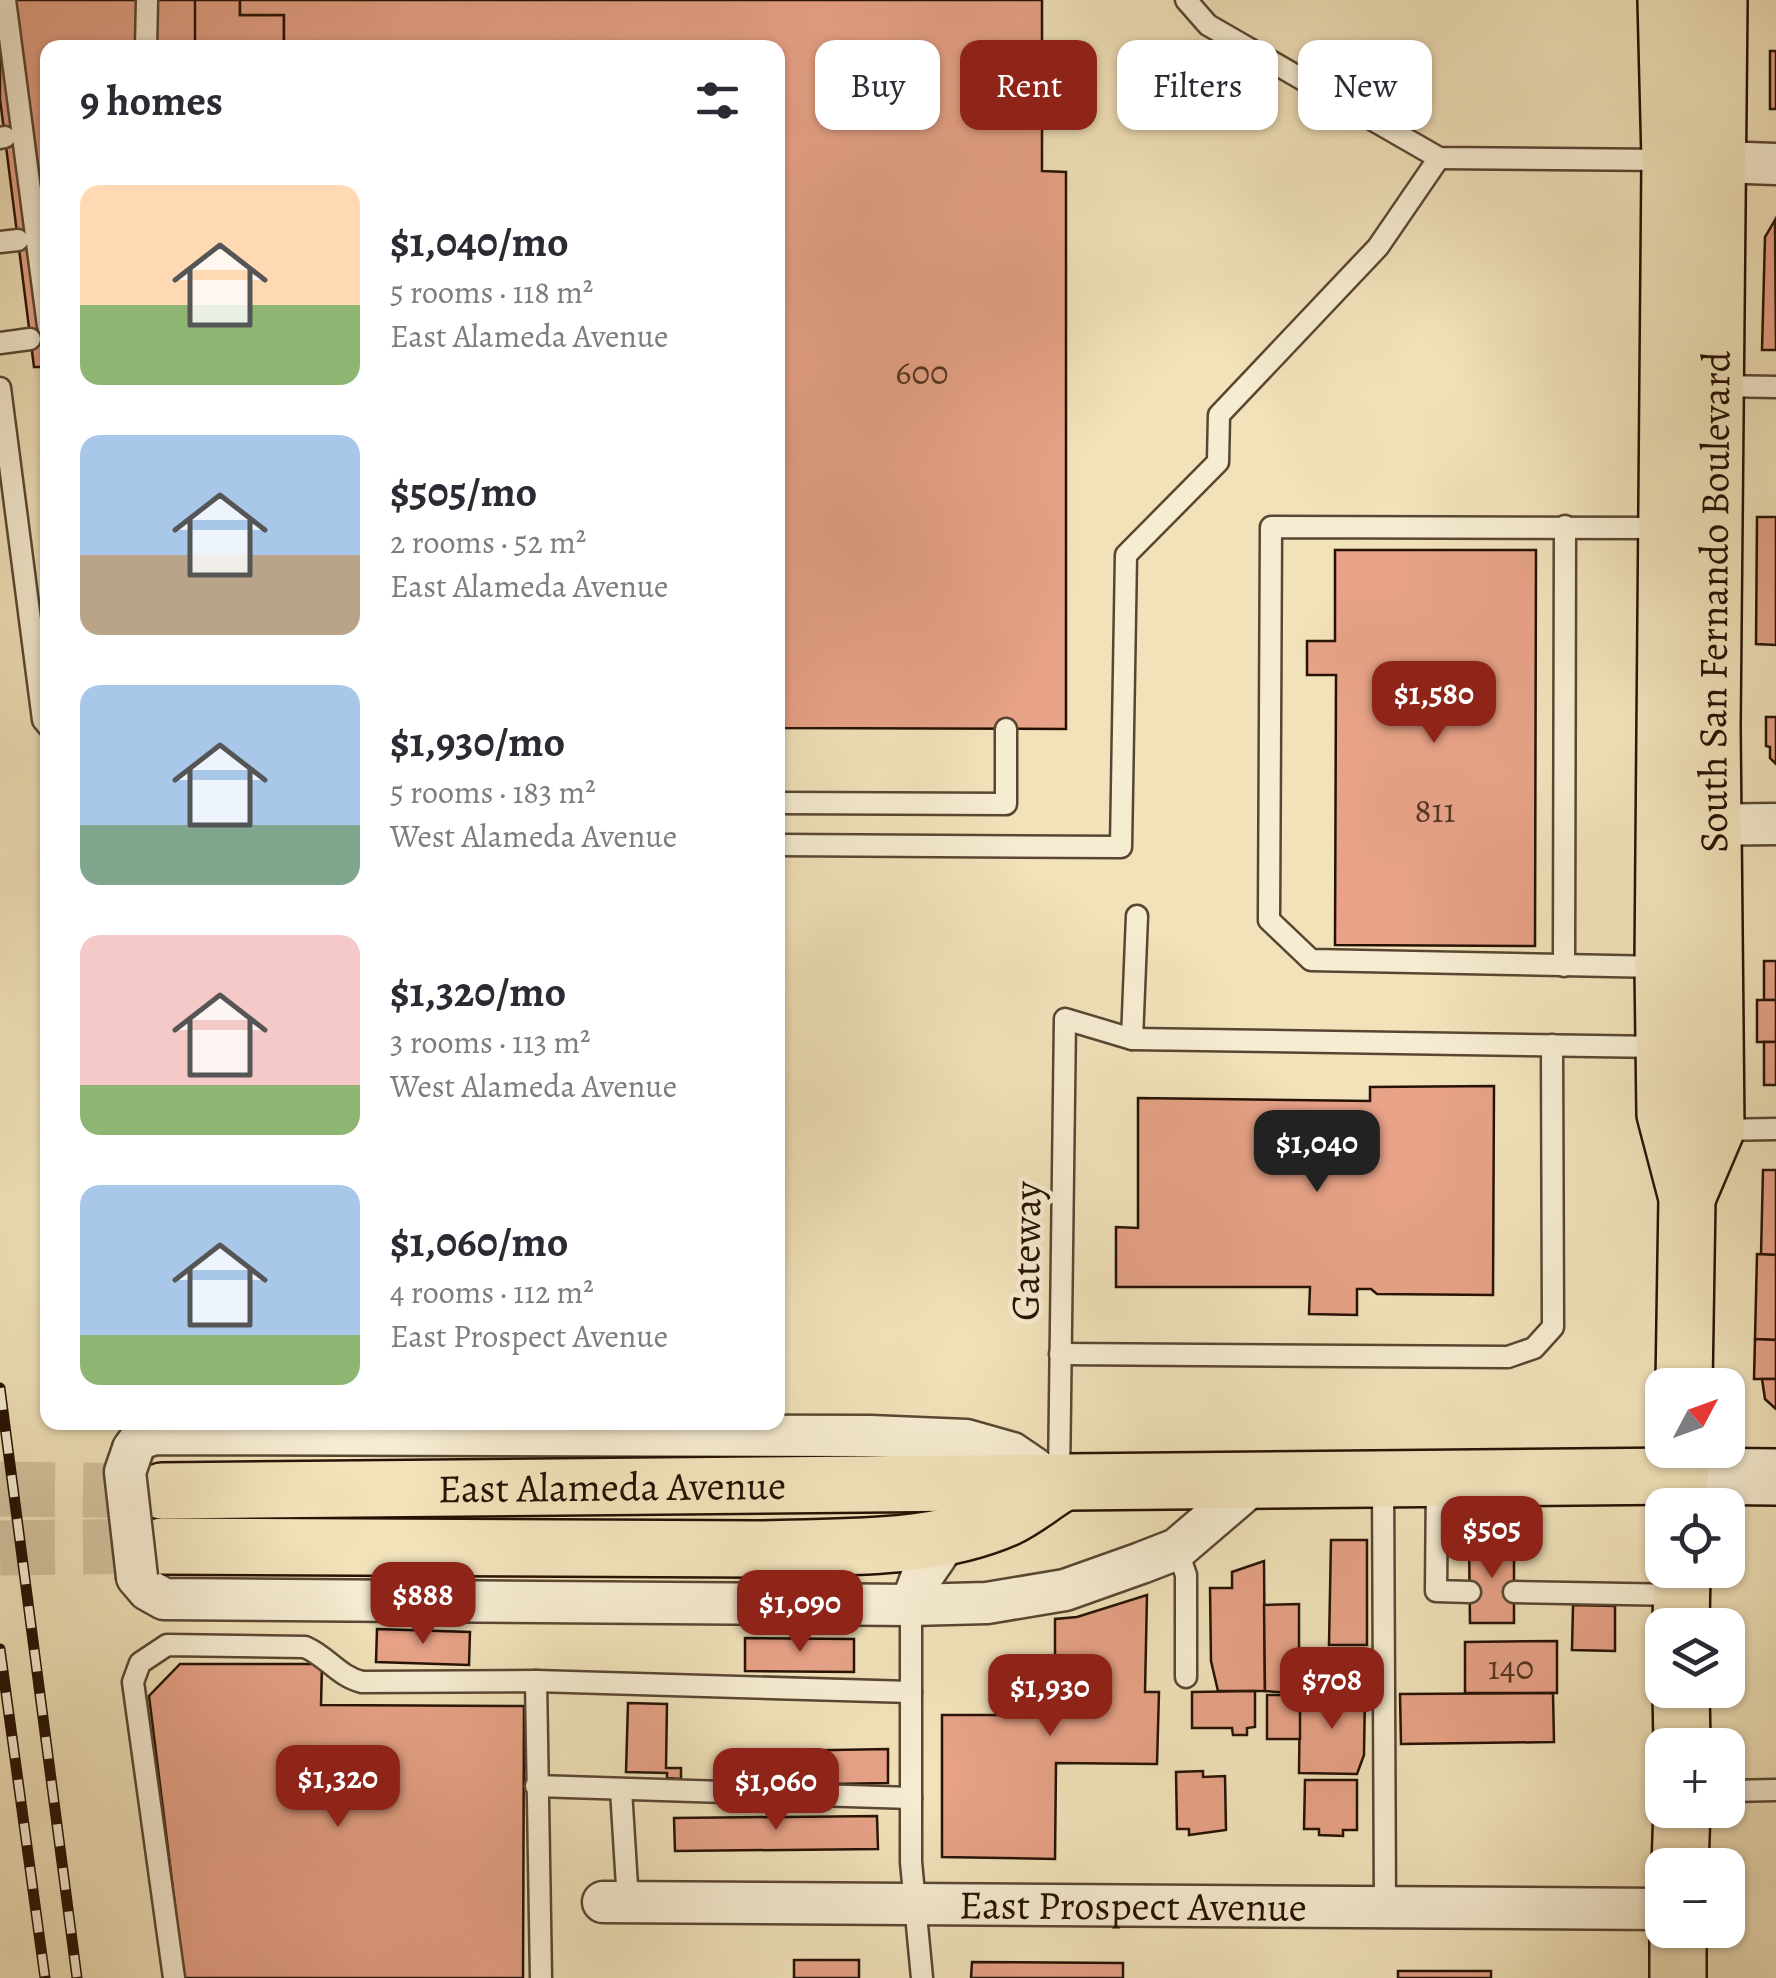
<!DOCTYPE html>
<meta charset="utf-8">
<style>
body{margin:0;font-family:Alegreya,serif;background:#f7f7f7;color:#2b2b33;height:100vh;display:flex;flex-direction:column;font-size:38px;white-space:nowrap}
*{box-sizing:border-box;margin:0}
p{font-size:32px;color:#7c7c81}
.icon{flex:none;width:55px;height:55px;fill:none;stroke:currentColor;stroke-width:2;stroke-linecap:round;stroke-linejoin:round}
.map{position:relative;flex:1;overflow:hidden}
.side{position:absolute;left:40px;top:40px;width:745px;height:1390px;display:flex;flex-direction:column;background:#fff;border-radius:20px;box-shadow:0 2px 8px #0004}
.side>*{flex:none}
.banner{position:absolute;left:815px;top:40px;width:810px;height:90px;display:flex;gap:20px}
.needle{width:65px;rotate:49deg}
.tools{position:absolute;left:1645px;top:1368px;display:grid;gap:20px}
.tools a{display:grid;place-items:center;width:100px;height:100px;border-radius:20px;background:#fff;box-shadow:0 2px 8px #0004;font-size:50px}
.price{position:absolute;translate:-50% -85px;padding:0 22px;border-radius:20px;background:#8f2418;color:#fff;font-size:32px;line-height:65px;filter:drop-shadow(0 2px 5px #0008)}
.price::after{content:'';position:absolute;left:50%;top:60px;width:30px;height:22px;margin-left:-15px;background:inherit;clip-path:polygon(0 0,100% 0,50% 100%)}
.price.active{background:#222;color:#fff}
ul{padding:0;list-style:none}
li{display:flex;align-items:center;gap:30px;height:250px;padding:0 40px}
li span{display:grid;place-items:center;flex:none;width:280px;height:200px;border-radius:20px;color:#555}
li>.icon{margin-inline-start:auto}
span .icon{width:120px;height:120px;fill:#fffc;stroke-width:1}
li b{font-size:42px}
h2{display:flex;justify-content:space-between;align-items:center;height:120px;padding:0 40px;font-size:42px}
.chip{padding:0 35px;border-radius:20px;background:#fff;box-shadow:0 2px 8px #0004;font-size:35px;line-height:90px}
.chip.active{background:#8f2418;color:#fff}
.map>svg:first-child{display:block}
.building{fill:#e7a287;stroke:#261204;stroke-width:2.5}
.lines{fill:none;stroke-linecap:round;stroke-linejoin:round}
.primary-tunnel{stroke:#d3c39f;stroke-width:55;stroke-dasharray:55 28;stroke-linecap:butt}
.service-casing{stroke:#594632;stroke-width:25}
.minor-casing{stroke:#594632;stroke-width:45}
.secondary-casing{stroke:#261204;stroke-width:60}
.primary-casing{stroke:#261204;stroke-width:60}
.service{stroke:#f6ecd2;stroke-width:20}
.minor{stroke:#f6ecd2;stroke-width:40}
.secondary{stroke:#f6ecd2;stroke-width:55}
.primary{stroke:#f1e2ba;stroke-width:55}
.rail-casing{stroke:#261204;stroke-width:11}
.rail{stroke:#f6ecd2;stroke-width:8;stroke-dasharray:22;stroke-linecap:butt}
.minor-bridge-casing{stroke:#594632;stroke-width:45;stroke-linecap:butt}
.minor-bridge{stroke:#f6ecd2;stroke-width:40}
.labels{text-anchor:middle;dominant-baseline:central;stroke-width:9;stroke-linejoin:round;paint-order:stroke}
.number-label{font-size:35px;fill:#563625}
.street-label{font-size:40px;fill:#261204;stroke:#f6ecd2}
</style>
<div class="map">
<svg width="1776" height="1978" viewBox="0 0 1776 1978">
<rect width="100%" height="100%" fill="#f1e2ba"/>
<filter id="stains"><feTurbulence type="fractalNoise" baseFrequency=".002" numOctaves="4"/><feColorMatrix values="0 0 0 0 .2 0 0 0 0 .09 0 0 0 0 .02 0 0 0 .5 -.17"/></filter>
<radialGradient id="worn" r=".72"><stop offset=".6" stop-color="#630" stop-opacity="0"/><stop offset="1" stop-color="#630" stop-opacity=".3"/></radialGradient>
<g class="building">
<polygon points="0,0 240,0 240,15 284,15 284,48 48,48 48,367 34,367 0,99"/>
<polygon points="195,0 240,0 240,15 284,15 284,48 195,48"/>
<polygon points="240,0 1042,0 1042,171 1066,172 1066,729 778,728 778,48 284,48 284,15 240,15"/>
<rect x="1770" y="51" width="6" height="58"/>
<polygon points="1775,220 1776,350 1762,350 1765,237"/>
<polygon points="1757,517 1776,517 1776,645 1756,644"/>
<polygon points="1335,550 1536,550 1535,946 1335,945 1336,675 1307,675 1307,641 1335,641"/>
<polygon points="1766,717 1776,717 1776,764 1770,758 1770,747 1766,746"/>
<rect x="1764" y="961" width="12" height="39"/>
<rect x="1757" y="1000" width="19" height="42"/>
<rect x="1764" y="1042" width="12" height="43"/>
<polygon points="1494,1086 1493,1295 1377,1294 1371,1289 1357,1289 1357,1315 1309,1314 1310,1287 1116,1287 1116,1227 1138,1228 1138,1098 1370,1101 1370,1087"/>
<polygon points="1763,1170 1776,1170 1776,1255 1761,1254"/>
<polygon points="1757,1254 1776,1255 1776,1340 1755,1339"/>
<polygon points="1755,1339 1776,1340 1776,1379 1754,1379"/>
<polygon points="1762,1379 1776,1379 1776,1409 1765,1399"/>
<polygon points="1514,1538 1514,1623 1470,1623 1469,1539"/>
<polygon points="1331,1540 1367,1540 1367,1645 1329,1645"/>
<polygon points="1264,1561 1265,1691 1218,1691 1211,1661 1210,1588 1232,1588 1232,1572"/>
<polygon points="1147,1595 1145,1692 1159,1692 1157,1764 1056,1763 1055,1859 942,1857 942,1715 1055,1715 1055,1619 1077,1617"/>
<polygon points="1299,1604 1299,1684 1290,1684 1291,1693 1265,1691 1264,1605"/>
<polygon points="1573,1605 1615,1606 1615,1651 1572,1650"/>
<polygon points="377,1629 470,1632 469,1665 376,1662"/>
<polygon points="745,1638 854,1639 854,1672 745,1671"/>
<polygon points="1557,1641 1557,1693 1465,1693 1465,1642"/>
<polygon points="180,1664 322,1664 321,1705 524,1706 523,1978 184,1978 149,1696"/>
<polygon points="1255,1691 1255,1727 1247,1728 1247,1735 1233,1735 1232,1728 1192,1728 1192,1692"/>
<polygon points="1300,1692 1365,1692 1364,1755 1357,1774 1299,1773"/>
<polygon points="1553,1693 1554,1742 1401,1744 1400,1694"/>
<rect x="1267" y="1695" width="33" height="44"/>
<polygon points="628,1703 667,1704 666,1768 681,1768 681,1779 667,1778 667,1773 626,1772"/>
<polygon points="888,1749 888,1783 779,1785 779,1751"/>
<polygon points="1203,1771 1203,1777 1225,1776 1226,1830 1189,1835 1189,1829 1177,1829 1176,1772"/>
<polygon points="1305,1780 1357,1780 1357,1830 1343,1830 1343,1836 1319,1835 1319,1829 1304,1829"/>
<polygon points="877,1816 878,1849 675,1851 674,1818"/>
<rect x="794" y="1960" width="65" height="18"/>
<polygon points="972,1962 1123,1963 1123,1978 971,1978"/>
<rect x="1398" y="1971" width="93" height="7"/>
</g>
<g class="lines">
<g class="primary-tunnel">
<polyline points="0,1489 162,1491"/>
<polyline points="0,1548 162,1546"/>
</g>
<g class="service-casing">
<g id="service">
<polyline points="5,0 48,326"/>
<polyline points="1186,0 1208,25 1439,158 1667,160"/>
<polyline points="146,48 147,0"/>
<polyline points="0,138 5,137"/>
<polyline points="0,242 18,240"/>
<polyline points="0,343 30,339"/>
<polyline points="1717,386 1776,387"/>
<polyline points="0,388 43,720 48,726"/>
<polyline points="778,803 1006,804 1006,729"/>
<polyline points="778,845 1121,847 1126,555 1218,462 1219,415 1378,247 1439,158"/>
<polyline points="1564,966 1565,526"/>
<polyline points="1661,967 1311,960 1269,920 1271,527 1664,528"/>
<polyline points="1132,1039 1662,1047"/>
<polyline points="1718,1130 1776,1129"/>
<polyline points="1060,1354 1508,1357 1534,1348 1553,1327 1552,1045"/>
<polyline points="1059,1478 1065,1019 1132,1039 1137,916"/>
<polyline points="1383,1479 1385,1907"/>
<polyline points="1437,1481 1436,1591 1470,1592"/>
<polyline points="1177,1549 1186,1575 1186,1677"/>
<polyline points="1514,1592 1681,1595"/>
<polyline points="911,1605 911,1862 922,1978"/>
<polyline points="536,1681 911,1692"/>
<polyline points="536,1786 911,1798"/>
<polyline points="621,1790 628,1902"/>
<polyline points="1728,1791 1776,1790"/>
<path d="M174,1978L133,1682L140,1663L167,1645L305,1647C328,1657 338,1676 362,1682L536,1681L541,1978"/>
</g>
</g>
<g class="minor-casing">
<g id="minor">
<polyline points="1690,161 1776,164"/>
<polyline points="1688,825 1776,824"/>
<polyline points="133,1449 141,1438 156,1434 870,1436 966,1440 1012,1453 1059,1485"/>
<polyline points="137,1577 148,1590 164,1599 911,1605 921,1578 949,1537"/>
<polyline points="911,1605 987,1603 1065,1590 1141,1563 1177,1549 1261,1477"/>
<path id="s1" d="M603,1902L1662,1909"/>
</g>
</g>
<g class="secondary-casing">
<polyline id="secondary" points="1681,1476 1776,1477"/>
</g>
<g class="primary-casing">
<g id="primary">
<polyline points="1666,0 1670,160 1663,967 1665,1114 1687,1198 1684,1385"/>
<path id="s2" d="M1687,1198L1716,1130L1712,727L1719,0"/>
<path id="s3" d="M162,1491L1681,1476"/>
<path d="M162,1546L762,1549C843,1546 932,1551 1007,1518C1025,1510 1042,1495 1059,1485"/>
<polyline points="1681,1625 1682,1570"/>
<polyline points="1681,1690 1682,1745"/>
<polyline points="1680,1865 1682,1810"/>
<polyline points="1678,1978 1678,1930"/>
</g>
</g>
<use href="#service" class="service"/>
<use href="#minor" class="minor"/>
<use href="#secondary" class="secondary"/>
<use href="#primary" class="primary"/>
<g class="rail-casing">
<g id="rail">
<polyline points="0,1388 77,1978"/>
<polyline points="0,1649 45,1978"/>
</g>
</g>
<use href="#rail" class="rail"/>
<g class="minor-bridge-casing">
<polyline id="minor-bridge" points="133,1449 125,1472 137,1577"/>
</g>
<use href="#minor-bridge" class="minor-bridge"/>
</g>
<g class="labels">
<g class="number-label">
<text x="922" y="372">600</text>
<text x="1435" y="810">811</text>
<text x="1511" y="1667">140</text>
</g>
<g class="street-label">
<text stroke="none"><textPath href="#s2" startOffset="602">South San Fernando Boulevard</textPath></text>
<text transform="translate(1026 1251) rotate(-89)">Gateway</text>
<text stroke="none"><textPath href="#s3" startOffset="450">East Alameda Avenue</textPath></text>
<text stroke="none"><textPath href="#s1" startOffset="530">East Prospect Avenue</textPath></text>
</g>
</g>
<rect width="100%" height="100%" filter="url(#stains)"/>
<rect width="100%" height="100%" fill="url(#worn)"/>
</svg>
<div class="tools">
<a><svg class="needle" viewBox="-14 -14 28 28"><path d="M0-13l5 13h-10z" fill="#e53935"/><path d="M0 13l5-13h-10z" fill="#7c7c81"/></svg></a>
<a><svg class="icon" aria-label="locate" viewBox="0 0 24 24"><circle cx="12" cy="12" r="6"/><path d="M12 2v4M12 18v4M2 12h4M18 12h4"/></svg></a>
<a><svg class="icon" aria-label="layers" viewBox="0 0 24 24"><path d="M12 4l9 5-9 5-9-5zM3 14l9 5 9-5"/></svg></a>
<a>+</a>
<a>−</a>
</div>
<b class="price" style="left:1434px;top:746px">$1,580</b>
<b class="price active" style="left:1317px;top:1195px">$1,040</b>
<b class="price" style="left:1492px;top:1581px">$505</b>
<b class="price" style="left:423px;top:1647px">$888</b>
<b class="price" style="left:800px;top:1655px">$1,090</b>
<b class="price" style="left:1332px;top:1732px">$708</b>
<b class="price" style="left:1050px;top:1739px">$1,930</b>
<b class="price" style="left:338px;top:1830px">$1,320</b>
<b class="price" style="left:776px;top:1833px">$1,060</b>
<div class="banner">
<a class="chip">Buy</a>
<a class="chip active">Rent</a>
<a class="chip">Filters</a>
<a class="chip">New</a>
</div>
<section class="side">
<h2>9 homes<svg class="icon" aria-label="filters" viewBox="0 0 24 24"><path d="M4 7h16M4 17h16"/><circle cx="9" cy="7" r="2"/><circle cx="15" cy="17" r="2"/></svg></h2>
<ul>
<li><span style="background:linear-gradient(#ffd9b3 60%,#8fb573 0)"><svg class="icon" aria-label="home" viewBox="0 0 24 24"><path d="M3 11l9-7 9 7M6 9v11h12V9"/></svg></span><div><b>$1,040/mo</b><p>5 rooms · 118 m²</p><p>East Alameda Avenue</p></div></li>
<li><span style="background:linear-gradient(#a9c7e8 60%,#b9a48a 0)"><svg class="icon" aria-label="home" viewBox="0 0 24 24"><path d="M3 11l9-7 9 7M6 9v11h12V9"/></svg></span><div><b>$505/mo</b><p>2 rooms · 52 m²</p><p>East Alameda Avenue</p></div></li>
<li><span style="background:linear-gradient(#a9c7e8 70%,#7fa58c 0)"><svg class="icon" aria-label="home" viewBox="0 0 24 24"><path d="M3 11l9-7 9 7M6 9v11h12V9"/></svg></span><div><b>$1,930/mo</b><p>5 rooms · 183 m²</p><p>West Alameda Avenue</p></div></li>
<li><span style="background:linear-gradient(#f6c9c9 75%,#8fb573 0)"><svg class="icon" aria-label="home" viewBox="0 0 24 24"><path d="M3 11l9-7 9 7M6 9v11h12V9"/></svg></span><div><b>$1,320/mo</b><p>3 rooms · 113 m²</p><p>West Alameda Avenue</p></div></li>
<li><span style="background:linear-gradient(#a9c7e8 75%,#8fb573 0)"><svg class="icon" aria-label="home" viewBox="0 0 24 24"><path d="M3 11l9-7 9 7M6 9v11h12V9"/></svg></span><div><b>$1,060/mo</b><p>4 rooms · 112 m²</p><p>East Prospect Avenue</p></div></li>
</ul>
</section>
</div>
